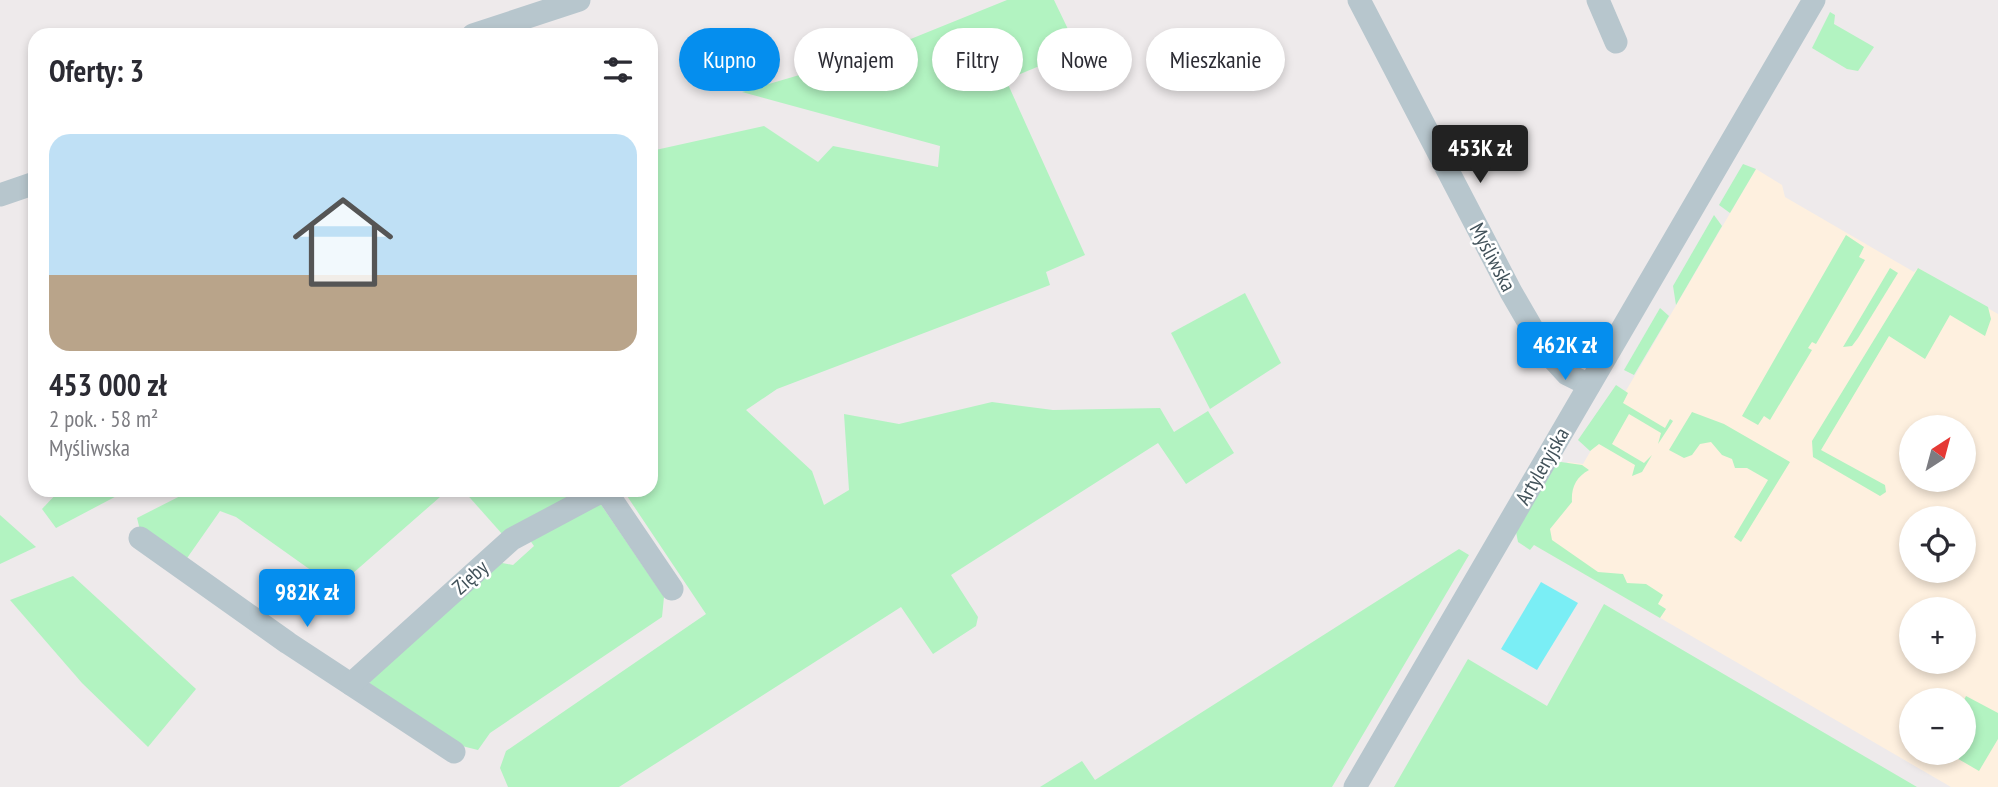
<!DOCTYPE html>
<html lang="pl">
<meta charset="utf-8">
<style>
body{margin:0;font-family:"PT Sans Narrow",sans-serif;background:#f7f7f7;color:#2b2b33;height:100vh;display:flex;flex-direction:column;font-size:26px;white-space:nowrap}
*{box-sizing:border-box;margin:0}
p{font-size:23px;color:#7c7c81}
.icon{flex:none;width:38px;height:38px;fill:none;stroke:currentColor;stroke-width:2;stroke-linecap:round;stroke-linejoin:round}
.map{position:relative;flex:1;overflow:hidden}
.sheet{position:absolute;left:28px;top:28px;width:630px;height:469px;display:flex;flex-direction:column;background:#fff;border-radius:21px;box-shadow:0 4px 10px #0003}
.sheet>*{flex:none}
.hud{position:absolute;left:679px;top:28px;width:665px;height:63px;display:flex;gap:14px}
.needle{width:46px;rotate:36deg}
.controls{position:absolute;left:1899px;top:415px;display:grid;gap:14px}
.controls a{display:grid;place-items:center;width:77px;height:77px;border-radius:50%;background:#fff;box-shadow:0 4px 10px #0003;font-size:35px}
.price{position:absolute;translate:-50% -60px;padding:0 16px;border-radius:7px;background:#058eee;color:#fff;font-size:23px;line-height:46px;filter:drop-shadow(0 2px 4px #0008)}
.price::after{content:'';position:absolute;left:50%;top:42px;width:21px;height:16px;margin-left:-10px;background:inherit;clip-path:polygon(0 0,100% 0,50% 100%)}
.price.selected{background:#222;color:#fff}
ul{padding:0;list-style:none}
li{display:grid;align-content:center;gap:14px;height:371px;padding:0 21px}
li span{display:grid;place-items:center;height:217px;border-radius:21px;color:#555}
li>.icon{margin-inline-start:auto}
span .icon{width:126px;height:126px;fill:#fffc;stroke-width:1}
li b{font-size:30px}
h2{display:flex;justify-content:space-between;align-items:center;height:84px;padding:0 21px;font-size:30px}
.chip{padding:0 24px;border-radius:32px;background:#fff;box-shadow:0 4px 10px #0003;font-size:24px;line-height:63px}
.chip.selected{background:#058eee;color:#fff}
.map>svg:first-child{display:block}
.commercial{fill:#fef0df;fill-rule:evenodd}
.green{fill:#b2f3c1}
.water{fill:#7aeef5}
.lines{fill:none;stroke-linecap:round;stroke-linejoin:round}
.minor{stroke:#b7c6cd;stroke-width:23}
.labels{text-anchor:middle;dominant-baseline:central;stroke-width:5;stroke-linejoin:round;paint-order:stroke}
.street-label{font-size:21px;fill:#42525a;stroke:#fff}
</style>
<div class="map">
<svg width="1998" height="787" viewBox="0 0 1998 787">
<rect width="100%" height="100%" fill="#eeeaeb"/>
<path class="commercial" d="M1756,169L1782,185L1785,197L1914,272L1918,268L1998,314V787H1951L1533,544L1529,527L1568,462L1583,464ZM1911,427H1964V480H1911ZM1911,518H1964V570H1911ZM1911,609H1964V662H1911ZM1911,700H1964V752H1911Z"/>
<g class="green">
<polygon points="1007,0 1054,0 1078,50 1006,80 1085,255 1046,272 1050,285 777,389 746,410 812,471 824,505 849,490 844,414 899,424 992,402 1053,410 1160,408 1174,432 1208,411 1234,453 1186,484 1158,443 951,575 978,617 976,626 933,654 901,607 619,787 508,787 500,768 506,751 706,614 623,490 651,490 651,151 764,126 818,162 833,146 938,167 940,146 742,92 881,51"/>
<polygon points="1830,12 1835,15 1834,24 1874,47 1858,71 1847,69 1812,48"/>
<polygon points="1743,164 1756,169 1730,213 1719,205"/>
<polygon points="1714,215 1722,226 1676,305 1673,286"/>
<polygon points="1846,235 1864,247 1859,257 1865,260 1816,344 1812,342 1808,348 1812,350 1770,420 1764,416 1758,425 1742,416"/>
<polygon points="1890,268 1898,273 1858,338 1852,346 1843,347"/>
<polygon points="1918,268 1988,307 1991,319 1985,336 1950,315 1925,359 1889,336 1821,450 1885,485 1886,492 1880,496 1813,457 1812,441"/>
<polygon points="1245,293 1281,363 1210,409 1171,333"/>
<polygon points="1660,308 1669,316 1634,375 1624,370"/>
<polygon points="1616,385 1628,393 1623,403 1665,428 1670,419 1673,421 1658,444 1661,433 1629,414 1612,444 1644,463 1652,455 1642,472 1632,476 1635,465 1599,444 1590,451 1578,440"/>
<polygon points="1692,412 1724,424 1790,462 1741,542 1734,537 1768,480 1747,468 1735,468 1732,459 1722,455 1711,442 1700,444 1692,455 1684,458 1669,450"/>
<path d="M1561,462L1582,465L1589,470C1576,477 1571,488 1572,502L1550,529L1552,540L1598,572L1623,574L1627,583L1646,584L1663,595L1658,604L1666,609L1660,618L1534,545L1530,550L1518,542L1516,532L1553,465Z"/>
<polygon points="60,490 128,490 56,528 42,509"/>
<polygon points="192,490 448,490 336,588 236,517 220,511 185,561 140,530 137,518"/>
<polygon points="463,490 586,490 503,535"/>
<polygon points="600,503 664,597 662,617 490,733 478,750 458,745 370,691 370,674 497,562 513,565 534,546 529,539"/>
<polygon points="0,515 36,547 0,564"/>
<polygon points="1459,549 1469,555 1332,787 1040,787 1082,761 1095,780"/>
<polygon points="73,576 196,689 148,747 82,683 10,600"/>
<polygon points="1604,604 1917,787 1394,787 1468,659 1547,706"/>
<polygon points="1966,696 1998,713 1998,739 1979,771 1948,753 1964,752 1964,700"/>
</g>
<polygon class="water" points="1541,582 1578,603 1537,670 1501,649"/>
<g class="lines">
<g class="minor">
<polyline points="1359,0 1511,292 1544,349 1567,374 1589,385"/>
<polyline points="1598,0 1616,42"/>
<polyline points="473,35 579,0"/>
<polyline points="0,195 35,183"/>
<polyline points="605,490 672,589"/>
<polyline points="140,538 288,643 454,752"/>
<polyline points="351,684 512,539 604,490"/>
<polyline points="1355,787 1814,0"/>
</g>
</g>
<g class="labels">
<g class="street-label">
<text transform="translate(1493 257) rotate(62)">Myśliwska</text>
<text transform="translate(1542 466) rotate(-60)">Artyleryjska</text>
<text transform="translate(470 577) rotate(-42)">Zięby</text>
</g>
</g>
</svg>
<div class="controls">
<a><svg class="needle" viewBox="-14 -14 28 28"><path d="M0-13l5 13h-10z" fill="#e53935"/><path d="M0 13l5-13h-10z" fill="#7c7c81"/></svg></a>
<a><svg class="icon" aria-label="locate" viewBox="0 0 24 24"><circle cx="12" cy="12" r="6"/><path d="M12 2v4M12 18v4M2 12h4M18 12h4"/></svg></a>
<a>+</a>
<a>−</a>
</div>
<b class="price selected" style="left:1480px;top:185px">453K zł</b>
<b class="price" style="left:1565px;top:382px">462K zł</b>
<b class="price" style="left:307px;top:629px">982K zł</b>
<div class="hud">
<a class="chip selected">Kupno</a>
<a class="chip">Wynajem</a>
<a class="chip">Filtry</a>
<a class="chip">Nowe</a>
<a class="chip">Mieszkanie</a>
</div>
<section class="sheet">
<h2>Oferty: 3<svg class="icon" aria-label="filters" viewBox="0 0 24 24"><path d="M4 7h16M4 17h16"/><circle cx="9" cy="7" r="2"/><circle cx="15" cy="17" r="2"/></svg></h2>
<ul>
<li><span style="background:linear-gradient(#bfe0f5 65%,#b9a48a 0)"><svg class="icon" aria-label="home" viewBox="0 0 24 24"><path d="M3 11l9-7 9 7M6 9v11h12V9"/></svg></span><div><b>453 000 zł</b><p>2 pok. · 58 m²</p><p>Myśliwska</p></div></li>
</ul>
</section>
</div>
